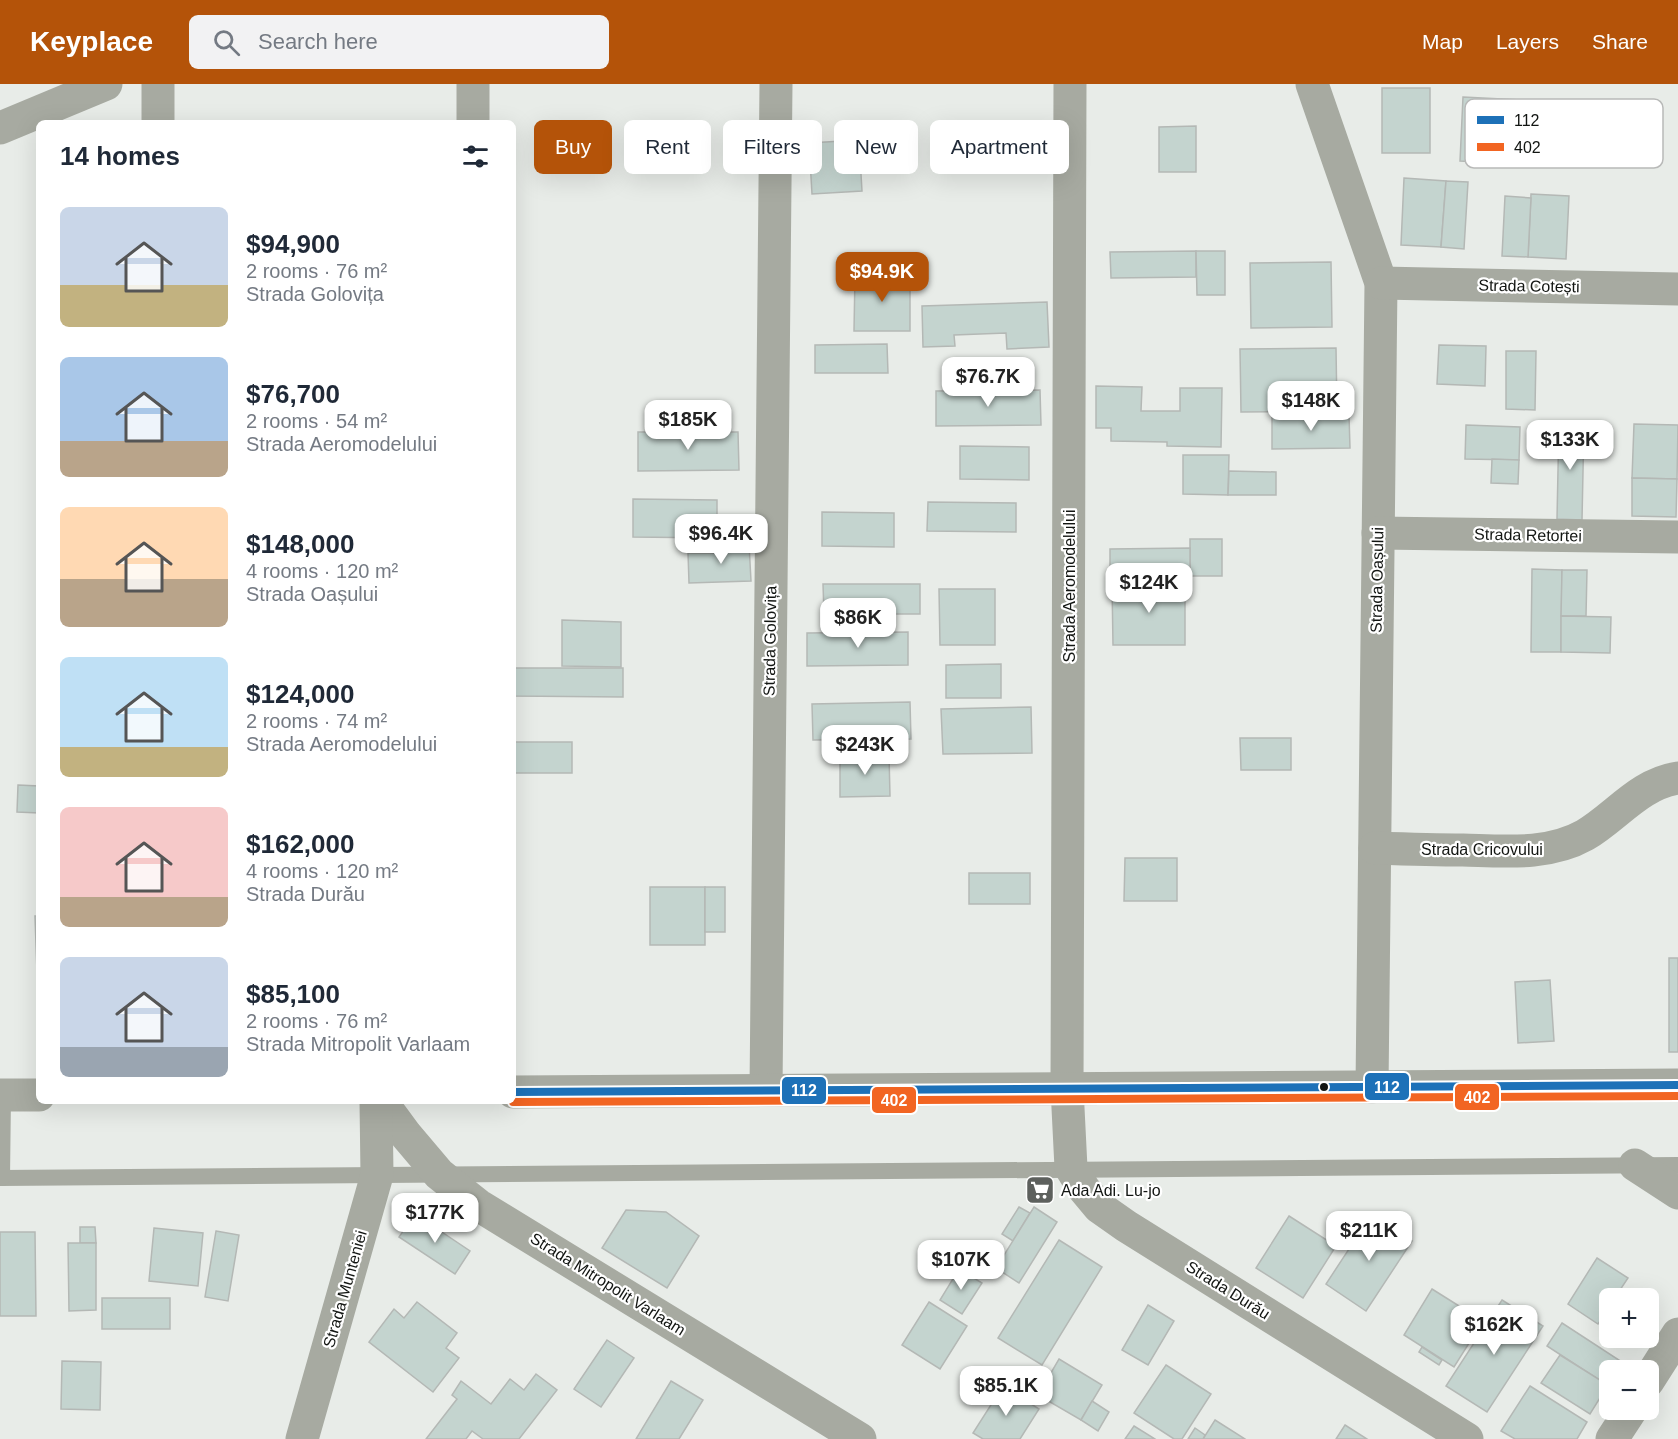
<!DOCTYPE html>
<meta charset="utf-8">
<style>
body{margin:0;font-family:Helvetica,sans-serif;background:#f2f2f3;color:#1f2937;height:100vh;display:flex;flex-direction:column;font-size:22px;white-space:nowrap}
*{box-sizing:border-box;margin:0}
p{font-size:20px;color:#747a83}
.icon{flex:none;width:33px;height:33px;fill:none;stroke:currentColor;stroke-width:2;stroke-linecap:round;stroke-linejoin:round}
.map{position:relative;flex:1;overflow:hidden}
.details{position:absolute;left:36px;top:36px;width:480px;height:984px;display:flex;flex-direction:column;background:#fff;border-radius:9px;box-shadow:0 6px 24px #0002}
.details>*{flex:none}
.banner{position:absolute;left:534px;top:36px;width:570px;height:54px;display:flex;gap:12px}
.controls{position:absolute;left:1599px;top:1204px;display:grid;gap:12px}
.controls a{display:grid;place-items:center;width:60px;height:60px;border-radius:9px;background:#fff;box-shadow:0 6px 24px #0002;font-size:30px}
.price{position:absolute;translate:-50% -51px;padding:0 14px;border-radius:12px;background:#fff;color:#222;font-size:20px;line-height:39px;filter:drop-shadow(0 2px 3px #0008)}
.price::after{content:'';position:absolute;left:50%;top:36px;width:18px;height:14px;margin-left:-9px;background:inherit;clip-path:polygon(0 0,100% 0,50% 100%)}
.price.on{background:#b45309;color:#fff}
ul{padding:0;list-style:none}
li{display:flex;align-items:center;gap:18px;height:150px;padding:0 24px}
li span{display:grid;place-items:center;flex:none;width:168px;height:120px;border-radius:9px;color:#555}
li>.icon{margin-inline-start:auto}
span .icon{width:72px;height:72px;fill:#fffc;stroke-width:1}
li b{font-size:26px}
h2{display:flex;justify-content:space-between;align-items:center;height:72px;padding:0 24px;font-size:26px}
.chip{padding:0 21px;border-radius:9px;background:#fff;box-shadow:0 6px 24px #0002;font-size:21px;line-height:54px}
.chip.on{background:#b45309;color:#fff}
header{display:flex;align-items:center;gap:36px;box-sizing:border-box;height:84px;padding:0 30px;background:#b45309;color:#fff}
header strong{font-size:28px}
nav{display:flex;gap:33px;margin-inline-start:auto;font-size:21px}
.search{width:420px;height:54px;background:#f2f2f3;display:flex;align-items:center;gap:15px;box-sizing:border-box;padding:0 21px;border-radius:9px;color:#747a83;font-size:22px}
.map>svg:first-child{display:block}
.building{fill:#c4d4cf;stroke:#b4b8b5;stroke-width:1.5}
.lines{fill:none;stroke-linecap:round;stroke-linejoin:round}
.service{stroke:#a7aaa1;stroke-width:16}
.minor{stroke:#a7aaa1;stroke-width:33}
.tertiary{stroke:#a7aaa1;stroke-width:33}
.bus-1-casing{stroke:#fff;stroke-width:12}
.bus-2-casing{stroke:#fff;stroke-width:12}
.bus-1{stroke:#1d71b8;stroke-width:8}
.bus-2{stroke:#f26522;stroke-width:8}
.bus-dot{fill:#121512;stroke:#fff;stroke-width:2}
.labels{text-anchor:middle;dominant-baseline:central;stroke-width:4.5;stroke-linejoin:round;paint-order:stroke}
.street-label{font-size:16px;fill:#121512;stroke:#fff}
.poi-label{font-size:16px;fill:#121512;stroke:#fff;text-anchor:start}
.key{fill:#fff;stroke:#b8b9b8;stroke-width:1.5}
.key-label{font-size:16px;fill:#121512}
.line-badge{stroke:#fff;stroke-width:2}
.badge-label{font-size:16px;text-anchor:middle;font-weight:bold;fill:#fff}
</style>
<header>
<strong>Keyplace</strong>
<div class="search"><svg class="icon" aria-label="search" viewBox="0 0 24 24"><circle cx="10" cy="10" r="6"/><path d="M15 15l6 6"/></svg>Search here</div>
<nav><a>Map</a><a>Layers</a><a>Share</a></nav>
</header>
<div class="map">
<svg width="1678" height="1355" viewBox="0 0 1678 1355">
<rect width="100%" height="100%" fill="#e8ece8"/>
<g class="building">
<rect x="1382" y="4" width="48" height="65"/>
<polygon points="1463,13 1521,16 1518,80 1460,77"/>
<polygon points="1196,42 1196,88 1159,88 1159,43"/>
<polygon points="859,56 862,107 812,110 809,59"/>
<polygon points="1404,94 1446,97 1441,163 1401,161"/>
<polygon points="1446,97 1468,98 1464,165 1441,163"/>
<polygon points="1531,110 1569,112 1566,175 1528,173"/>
<polygon points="1505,112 1531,114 1528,173 1502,172"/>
<polygon points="1196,167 1196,193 1111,194 1110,168"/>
<polygon points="1196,167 1225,167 1225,211 1197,211"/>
<polygon points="1331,178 1332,243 1251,244 1250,179"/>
<polygon points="855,191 910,191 910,247 854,247"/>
<polygon points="1047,218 1049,263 1007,265 1006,249 954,251 955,262 923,263 922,222"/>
<polygon points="887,260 888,289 815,289 815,261"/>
<polygon points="1439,261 1486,262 1485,302 1437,300"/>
<polygon points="1336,264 1337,327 1241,328 1240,265"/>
<polygon points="1506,267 1536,267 1535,326 1506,325"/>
<polygon points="1096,302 1142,303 1141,327 1180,327 1180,304 1222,304 1221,363 1167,362 1167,358 1111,357 1111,344 1096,344"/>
<polygon points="1040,306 1041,341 936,342 936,307"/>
<polygon points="1349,331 1350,364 1272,365 1272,333"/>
<polygon points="1559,338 1584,339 1582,436 1557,435"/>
<polygon points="1634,340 1678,341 1677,395 1632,394"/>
<polygon points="1466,341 1520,343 1519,376 1465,375"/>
<polygon points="638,348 738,348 739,386 638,387"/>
<polygon points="1543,348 1559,348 1558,374 1543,374"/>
<polygon points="960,362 1029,363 1029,396 960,395"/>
<polygon points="1183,371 1229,371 1228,411 1183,410"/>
<polygon points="1492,375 1519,376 1518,400 1491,399"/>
<polygon points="1229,387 1276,388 1276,411 1228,411"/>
<polygon points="1632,394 1677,395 1676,433 1632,432"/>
<polygon points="633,415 717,416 717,454 633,453"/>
<polygon points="928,418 1016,419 1016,448 927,447"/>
<polygon points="822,428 894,429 894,463 822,462"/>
<rect x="1190" y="455" width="32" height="37"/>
<polygon points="749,460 751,497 689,499 688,469 714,469 714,461"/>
<polygon points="1190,464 1190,492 1110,493 1110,465"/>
<polygon points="1532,485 1562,486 1561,568 1531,568"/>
<polygon points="1562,486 1587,486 1586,532 1561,532"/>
<polygon points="1112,499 1185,499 1185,561 1113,561"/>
<polygon points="823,500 920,500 920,530 824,530"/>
<polygon points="939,505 995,505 995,561 940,561"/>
<polygon points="1561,532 1611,533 1610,569 1561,568"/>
<polygon points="562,536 621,538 621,583 562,582"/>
<polygon points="908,548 908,581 807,582 807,549"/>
<polygon points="1001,580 1001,614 946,614 946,581"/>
<polygon points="513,584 623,584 623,613 513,612"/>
<polygon points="910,618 911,655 813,656 812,620"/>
<polygon points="1031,623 1032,669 943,670 941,625"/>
<polygon points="1240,654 1291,654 1291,686 1241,686"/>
<rect x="513" y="658" width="59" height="31"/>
<polygon points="889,671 890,712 840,713 840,672"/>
<polygon points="18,701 39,702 39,729 17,728"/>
<polygon points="1125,774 1177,774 1177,817 1124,817"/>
<rect x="969" y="789" width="61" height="31"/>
<rect x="650" y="803" width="55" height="58"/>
<rect x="705" y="803" width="20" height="45"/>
<polygon points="35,832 39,832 39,888 37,888"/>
<rect x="1669" y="874" width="9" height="94"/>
<polygon points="1550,896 1554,957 1518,959 1515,898"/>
<polygon points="1019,1123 1030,1129 1013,1157 1002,1150"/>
<polygon points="1034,1123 1057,1138 1019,1199 996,1184"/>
<polygon points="626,1126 666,1128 699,1152 667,1204 602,1164"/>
<polygon points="415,1130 470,1167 455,1190 399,1153"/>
<polygon points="1372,1130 1412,1157 1366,1227 1326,1200"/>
<polygon points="1289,1132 1336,1162 1303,1214 1256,1184"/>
<polygon points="80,1143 95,1143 96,1159 80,1159"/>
<polygon points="154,1144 203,1149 198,1202 149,1197"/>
<polygon points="216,1147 239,1151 228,1217 205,1213"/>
<polygon points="0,1148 35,1148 36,1232 0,1232"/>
<polygon points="1059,1156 1102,1183 1042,1281 998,1254"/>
<polygon points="68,1159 96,1159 96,1226 69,1227"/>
<polygon points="975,1159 991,1169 975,1195 959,1185"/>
<polygon points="1597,1174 1628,1194 1614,1215 1610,1215 1610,1222 1598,1240 1568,1220"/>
<polygon points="959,1185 982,1199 962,1230 940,1216"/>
<polygon points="1432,1205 1483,1237 1454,1283 1404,1251"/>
<rect x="102" y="1214" width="68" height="31"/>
<polygon points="1502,1216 1543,1242 1487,1328 1446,1302"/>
<polygon points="417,1218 457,1249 446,1264 459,1274 433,1308 369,1258 394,1225 404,1234"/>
<polygon points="929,1218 967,1242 940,1285 902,1261"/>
<polygon points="1148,1221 1174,1237 1148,1281 1122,1266"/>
<polygon points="1562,1239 1625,1280 1621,1287 1610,1287 1610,1303 1547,1262"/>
<polygon points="607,1256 634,1274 601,1323 574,1305"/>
<polygon points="1422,1263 1442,1276 1439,1281 1419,1268"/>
<polygon points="1560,1271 1608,1301 1590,1330 1541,1299"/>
<polygon points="1059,1275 1102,1301 1081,1336 1038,1311"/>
<polygon points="62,1277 101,1278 100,1326 61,1325"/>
<polygon points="1166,1281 1211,1310 1182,1355 1174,1355 1134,1329"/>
<polygon points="536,1290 557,1306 519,1355 483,1355 472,1347 466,1355 426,1355 457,1315 452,1311 461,1297 491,1320 510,1295 524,1306"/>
<polygon points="671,1297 703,1316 679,1355 636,1355"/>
<polygon points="1003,1302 1039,1325 1020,1355 983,1355 973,1349"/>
<polygon points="1530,1302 1587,1338 1577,1355 1515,1355 1501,1347"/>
<polygon points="1092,1317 1109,1328 1098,1347 1081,1336"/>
<polygon points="1215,1336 1245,1355 1203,1355"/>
<polygon points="1345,1341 1367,1355 1336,1355"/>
<polygon points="1134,1342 1155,1355 1125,1355"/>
<polygon points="1195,1344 1205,1351 1203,1355 1188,1355"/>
</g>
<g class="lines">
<g class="service">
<polyline points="0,1094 1678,1081"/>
<polyline points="2,1094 3,1011"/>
</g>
<g class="minor">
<polyline points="158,0 158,39"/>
<polyline points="1070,0 1067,1004 1071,1084 1084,1105 1099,1123 1126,1142 1467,1355"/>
<polyline points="1312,0 1381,199 1372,1003"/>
<polyline points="473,39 473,0"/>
<polyline points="0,44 106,0"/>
<polyline points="1381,199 1678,205"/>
<polyline points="1378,449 1678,453"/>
<path d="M1375,764C1404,765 1433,766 1463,766C1503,767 1548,772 1585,751C1617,732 1639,700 1678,694"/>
<polyline points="766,1006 776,0"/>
<polyline points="381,1017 406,1051 439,1090 478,1121 860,1355"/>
<polyline points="1635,1081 1678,1109"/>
<polyline points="1648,1297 1678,1250"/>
<polyline points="302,1355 377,1091 376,1017"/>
<polyline points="1612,1355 1631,1326"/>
</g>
<g class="tertiary">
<polyline points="513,1008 1678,1001"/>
<polyline points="0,1011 39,1011"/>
</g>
<g class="bus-1-casing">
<polyline id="bus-1" points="513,1008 1678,1001"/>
</g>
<g class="bus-2-casing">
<polyline id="bus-2" points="513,1018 1678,1012"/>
</g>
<use href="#bus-1" class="bus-1"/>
<use href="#bus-2" class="bus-2"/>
</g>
<defs>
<g id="supermarket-square" transform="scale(1.5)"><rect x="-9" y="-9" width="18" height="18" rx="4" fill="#5d605d" stroke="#fff"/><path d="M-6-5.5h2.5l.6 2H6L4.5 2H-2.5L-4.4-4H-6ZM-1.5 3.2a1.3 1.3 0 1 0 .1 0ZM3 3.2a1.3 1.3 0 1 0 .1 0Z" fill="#fff"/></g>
</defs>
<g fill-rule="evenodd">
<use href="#supermarket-square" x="1040" y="1106"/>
</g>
<circle class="bus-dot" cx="1324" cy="1003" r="5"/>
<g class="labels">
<g class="street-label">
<text transform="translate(1529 202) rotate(1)">Strada Cotești</text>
<text transform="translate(1528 451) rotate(1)">Strada Retortei</text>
<text transform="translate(1377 496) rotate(-89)">Strada Oașului</text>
<text transform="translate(1069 502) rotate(-90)">Strada Aeromodelului</text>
<text transform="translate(770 557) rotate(-89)">Strada Golovița</text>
<text x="1482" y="765">Strada Cricovului</text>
<text transform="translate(608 1200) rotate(32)">Strada Mitropolit Varlaam</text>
<text transform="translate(345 1205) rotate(-74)">Strada Munteniei</text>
<text transform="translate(1228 1206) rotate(32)">Strada Durău</text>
</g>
<g class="poi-label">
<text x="1061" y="1106">Ada Adi. Lu-jo</text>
</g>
</g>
<rect x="1465" y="15" width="198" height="69" rx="9" class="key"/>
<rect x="1477" y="32" width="27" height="8" fill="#1d71b8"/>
<rect x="1477" y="59" width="27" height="8" fill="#f26522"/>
<g class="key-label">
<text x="1514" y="42">112</text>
<text x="1514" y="69">402</text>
</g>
<g class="line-badge">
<rect x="1364" y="988" width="46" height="29" rx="6" fill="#1d71b8"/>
<rect x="781" y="992" width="46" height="29" rx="6" fill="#1d71b8"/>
<rect x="1454" y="999" width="46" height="28" rx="6" fill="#f26522"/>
<rect x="871" y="1002" width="46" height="28" rx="6" fill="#f26522"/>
</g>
<g class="badge-label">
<text x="1387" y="1009">112</text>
<text x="804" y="1012">112</text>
<text x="1477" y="1019">402</text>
<text x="894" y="1022">402</text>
</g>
</svg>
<div class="controls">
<a>+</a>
<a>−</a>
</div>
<b class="price on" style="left:882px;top:219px">$94.9K</b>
<b class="price" style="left:988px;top:324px">$76.7K</b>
<b class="price" style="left:1311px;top:348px">$148K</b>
<b class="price" style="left:688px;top:367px">$185K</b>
<b class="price" style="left:1570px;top:387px">$133K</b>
<b class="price" style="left:721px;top:481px">$96.4K</b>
<b class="price" style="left:1149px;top:530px">$124K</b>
<b class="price" style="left:858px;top:565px">$86K</b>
<b class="price" style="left:865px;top:692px">$243K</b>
<b class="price" style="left:435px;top:1160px">$177K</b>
<b class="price" style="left:1369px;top:1178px">$211K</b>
<b class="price" style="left:961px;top:1207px">$107K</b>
<b class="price" style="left:1494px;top:1272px">$162K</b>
<b class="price" style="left:1006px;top:1333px">$85.1K</b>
<div class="banner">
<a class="chip on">Buy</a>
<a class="chip">Rent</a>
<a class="chip">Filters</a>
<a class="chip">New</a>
<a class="chip">Apartment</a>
</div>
<section class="details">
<h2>14 homes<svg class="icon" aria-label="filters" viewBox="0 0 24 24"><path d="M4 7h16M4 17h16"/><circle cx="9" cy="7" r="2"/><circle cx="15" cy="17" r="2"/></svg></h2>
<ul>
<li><span style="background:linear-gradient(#c9d6e8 65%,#c2b280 0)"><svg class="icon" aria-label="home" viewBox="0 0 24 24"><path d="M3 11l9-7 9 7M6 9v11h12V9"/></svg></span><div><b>$94,900</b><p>2 rooms · 76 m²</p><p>Strada Golovița</p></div></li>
<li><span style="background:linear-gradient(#a9c7e8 70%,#b9a48a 0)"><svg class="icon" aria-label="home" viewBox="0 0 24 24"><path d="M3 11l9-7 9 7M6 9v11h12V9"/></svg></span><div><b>$76,700</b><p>2 rooms · 54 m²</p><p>Strada Aeromodelului</p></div></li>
<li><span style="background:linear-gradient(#ffd9b3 60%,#b9a48a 0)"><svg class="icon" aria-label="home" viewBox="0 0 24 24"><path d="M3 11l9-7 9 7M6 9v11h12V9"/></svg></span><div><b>$148,000</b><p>4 rooms · 120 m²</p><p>Strada Oașului</p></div></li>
<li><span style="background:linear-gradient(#bfe0f5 75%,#c2b280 0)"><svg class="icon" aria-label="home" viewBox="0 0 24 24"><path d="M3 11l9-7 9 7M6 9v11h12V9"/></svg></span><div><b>$124,000</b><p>2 rooms · 74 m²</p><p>Strada Aeromodelului</p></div></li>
<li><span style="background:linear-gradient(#f6c9c9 75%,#b9a48a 0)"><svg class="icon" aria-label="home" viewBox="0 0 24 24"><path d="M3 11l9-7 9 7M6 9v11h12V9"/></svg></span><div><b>$162,000</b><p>4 rooms · 120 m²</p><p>Strada Durău</p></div></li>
<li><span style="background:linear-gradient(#c9d6e8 75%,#9aa5b1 0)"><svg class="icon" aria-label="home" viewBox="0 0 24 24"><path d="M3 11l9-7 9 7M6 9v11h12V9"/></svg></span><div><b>$85,100</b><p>2 rooms · 76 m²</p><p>Strada Mitropolit Varlaam</p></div></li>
</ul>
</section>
</div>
